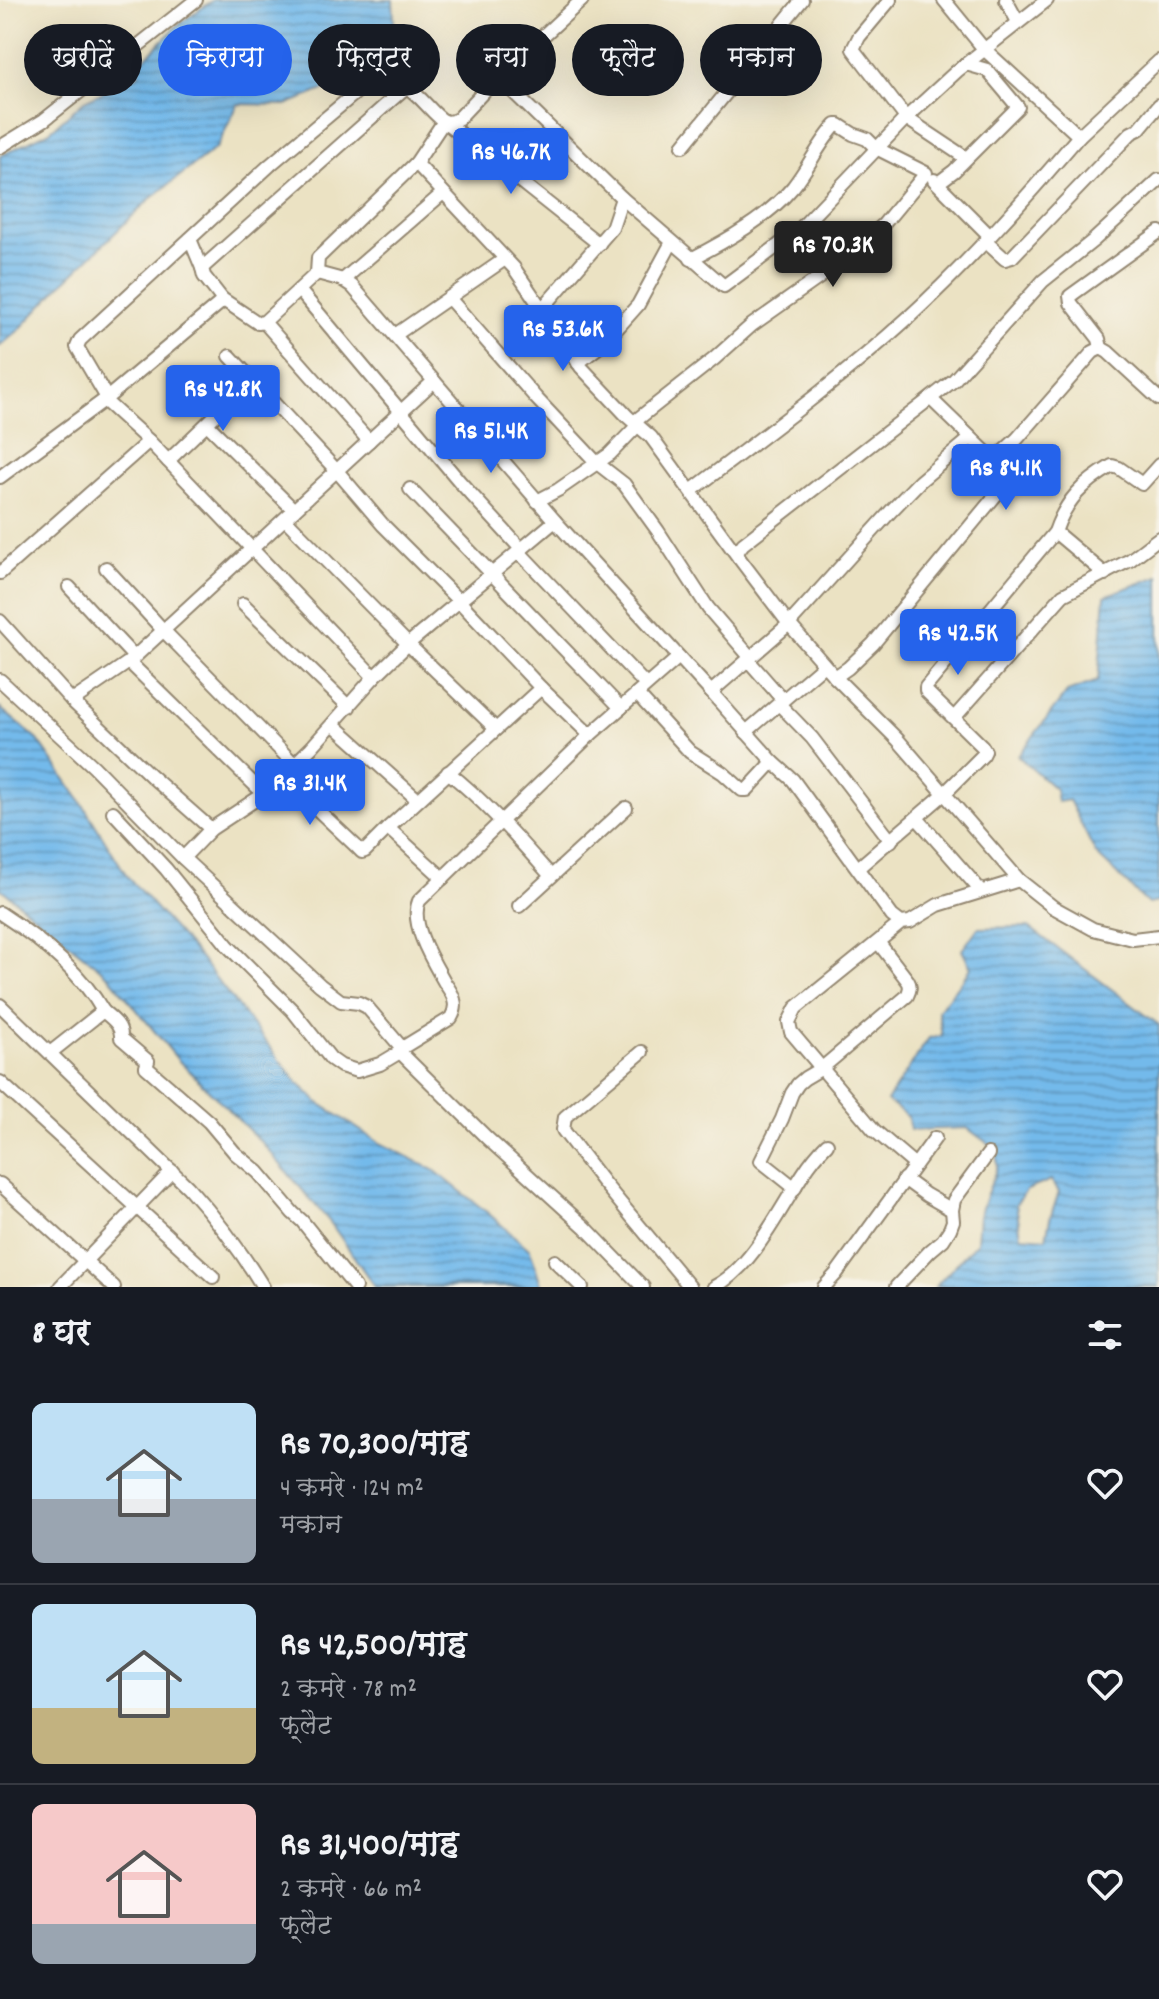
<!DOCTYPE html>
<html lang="hi">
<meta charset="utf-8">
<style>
body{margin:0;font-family:Dekko,"Playpen Sans Deva",sans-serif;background:#242831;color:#f1f3f6;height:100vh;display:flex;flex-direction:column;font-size:30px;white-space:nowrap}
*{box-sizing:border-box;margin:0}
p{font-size:26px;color:#9ea1a6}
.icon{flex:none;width:44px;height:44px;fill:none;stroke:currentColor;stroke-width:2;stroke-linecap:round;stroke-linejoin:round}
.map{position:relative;height:1287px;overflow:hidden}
.panel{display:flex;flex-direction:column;background:#171b24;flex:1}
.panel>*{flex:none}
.banner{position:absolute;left:24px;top:24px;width:1112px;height:72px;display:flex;gap:16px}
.price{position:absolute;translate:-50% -68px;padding:0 18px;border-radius:8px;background:#2563eb;color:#fff;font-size:26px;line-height:52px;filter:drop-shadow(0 2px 4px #0008)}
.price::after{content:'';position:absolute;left:50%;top:48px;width:24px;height:18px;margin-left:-12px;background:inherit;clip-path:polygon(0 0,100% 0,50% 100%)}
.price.selected{background:#222;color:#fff}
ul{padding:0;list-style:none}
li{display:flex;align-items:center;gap:24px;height:200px;padding:0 32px}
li+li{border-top:2px solid #363941}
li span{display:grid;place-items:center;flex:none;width:224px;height:160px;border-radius:12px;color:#555}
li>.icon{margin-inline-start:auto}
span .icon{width:96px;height:96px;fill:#fffc;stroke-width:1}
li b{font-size:34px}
h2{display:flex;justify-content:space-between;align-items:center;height:96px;padding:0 32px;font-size:34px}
.chip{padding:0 28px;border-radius:36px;background:#171b24;box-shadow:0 8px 32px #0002;font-size:28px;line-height:72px}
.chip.selected{background:#2563eb;color:#fff}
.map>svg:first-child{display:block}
.water{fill:url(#water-rules);stroke:#577284;stroke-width:2;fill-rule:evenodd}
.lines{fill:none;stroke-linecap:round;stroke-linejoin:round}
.street-casing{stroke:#938670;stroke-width:16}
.street{stroke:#fff;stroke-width:12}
</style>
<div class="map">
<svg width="1159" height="1287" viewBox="0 0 1159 1287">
<defs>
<pattern id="water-rules" width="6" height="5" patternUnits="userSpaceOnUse" patternTransform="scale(2)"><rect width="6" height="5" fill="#73baeb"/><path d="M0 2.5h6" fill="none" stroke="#6097be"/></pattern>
</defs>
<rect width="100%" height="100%" fill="#f7f3e8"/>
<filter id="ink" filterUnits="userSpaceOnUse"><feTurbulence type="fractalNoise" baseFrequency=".0125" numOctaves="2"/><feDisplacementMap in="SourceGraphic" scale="16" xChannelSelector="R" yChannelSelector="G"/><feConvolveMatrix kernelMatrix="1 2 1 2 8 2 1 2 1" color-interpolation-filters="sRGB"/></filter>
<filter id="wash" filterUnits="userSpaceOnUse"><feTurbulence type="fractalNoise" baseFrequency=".006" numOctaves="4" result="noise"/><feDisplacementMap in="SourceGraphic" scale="32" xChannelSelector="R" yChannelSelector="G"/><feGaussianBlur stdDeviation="1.8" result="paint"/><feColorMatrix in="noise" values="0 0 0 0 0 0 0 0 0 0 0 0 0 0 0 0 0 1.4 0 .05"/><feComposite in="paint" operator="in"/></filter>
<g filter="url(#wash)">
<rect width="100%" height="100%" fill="#ebe2c3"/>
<g class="water">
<polygon points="213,0 393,0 394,24 365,59 341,83 286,105 238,104 217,147 150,199 60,286 19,330 0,346 0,156 50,131 84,101 138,75 143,60 178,25"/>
<polygon points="1159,576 1159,902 1148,904 1096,854 1069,800 1057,802 1055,789 1018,756 1067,692 1098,681 1105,596"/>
<polygon points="0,708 38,740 80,800 127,876 199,957 298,1083 319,1103 378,1142 434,1170 489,1214 530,1250 542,1287 375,1287 330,1222 263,1144 179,1061 109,976 0,888"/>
<path d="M1029,927L1159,1025V1287H935L977,1242L979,1216L997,1167V1150L967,1128L910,1130L908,1117L887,1101L929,1038L942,1036L938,1011L971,968L962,950L978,928ZM1051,1180L1059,1192L1050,1219L1046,1238L1021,1236L1016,1204L1027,1190Z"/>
</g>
</g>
<g filter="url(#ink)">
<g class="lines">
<g class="street-casing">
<g id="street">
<polyline points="890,0 859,37 853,49 906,118 966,158"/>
<polyline points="1006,0 1018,22"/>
<polyline points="491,84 582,0"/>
<polyline points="1079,136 1159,61"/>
<polyline points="683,146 802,0"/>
<polyline points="0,147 44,120 196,0"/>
<polyline points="416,163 514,268 581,367 628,417 651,437 739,558"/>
<polyline points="934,180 990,236"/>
<polyline points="938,183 954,171 1018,107 987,70 966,64"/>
<polyline points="190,239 202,268"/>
<polyline points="985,241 1005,259 1012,257 1131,133 1139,129 1159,105"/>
<polyline points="317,273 343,280 352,286 555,521 711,692 789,624 739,558 737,552 743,544 954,380 1043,281 1094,240 1159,180"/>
<polyline points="343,280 443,193"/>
<polyline points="299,290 460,482 522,550"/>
<polyline points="449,298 536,398 597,463 624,484 658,531 708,608 751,658"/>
<polyline points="222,299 258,323 264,322 317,273 318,258 416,163 444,121 599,244"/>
<polyline points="542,309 612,228 622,198"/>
<polyline points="264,322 369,441"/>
<polyline points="395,335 505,259"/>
<polyline points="1101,348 1099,339 1071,303 1070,296 1159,232"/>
<polyline points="230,356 337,471 383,525 459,601 541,688 590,735"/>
<polyline points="578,363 605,342 638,305 672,242"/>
<polyline points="107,398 77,347 80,340 270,165 384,69 392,66 398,67 406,87"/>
<polyline points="931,399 994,460"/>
<polyline points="104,400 149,441 374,677"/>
<path d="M634,422L714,359L752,325L837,265L883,225L926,173L876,148L867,139L853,134L839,125H836C819,143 809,167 793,187C767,218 728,240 691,259"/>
<polyline points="207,424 294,510"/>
<polyline points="971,438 920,481 891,511 789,624 835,677 898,740 1019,880 1053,907 1093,929 1133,939 1159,936"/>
<polyline points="168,461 253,379"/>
<path d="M0,477L107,398L219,304L222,299L204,276L202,268L406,87C420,94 433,115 444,121C450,123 453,121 458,119L491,84L497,82L505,84L622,198L724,286L799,230L906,118L957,71L1047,0"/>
<polyline points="410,489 621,708"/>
<path d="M691,491C765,435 840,380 909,317C970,261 1025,199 1079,136L984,49L944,0"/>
<polyline points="537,501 558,490 610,454 638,425"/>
<polyline points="285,519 408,644 496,729"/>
<polyline points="1055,532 1105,574"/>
<polyline points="519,552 646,685"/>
<polyline points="106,568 163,630 294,764"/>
<polyline points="0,573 149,441"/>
<polyline points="69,587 134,657"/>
<polyline points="243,604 349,707"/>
<polyline points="0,621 72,701 151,776 211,829"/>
<polyline points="748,660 783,700"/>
<polyline points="129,662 264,794"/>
<polyline points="835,677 848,668 873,644 1000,490 1000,482 994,460 1017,439 1093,352 1101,348 1108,352 1159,399"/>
<polyline points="0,680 94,767 183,858 320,985 341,1001 359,1003 367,1007 402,1048 400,1052 487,1138 585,1227 643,1287"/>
<polyline points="711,692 773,762 793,780 884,905 892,916 901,923 910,922 938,905 1019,880"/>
<polyline points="637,694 690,752 723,773 742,790 747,790 773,762"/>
<polyline points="72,701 129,662 434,381"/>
<polyline points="779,704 812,738 891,841"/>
<polyline points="954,718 1063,595 1130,560 1159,538"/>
<polyline points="333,724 418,800"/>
<polyline points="746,732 824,665"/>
<path d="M448,772C487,803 518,839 551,876"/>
<polyline points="282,776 358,848 362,852 365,851 388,828 541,688"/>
<polyline points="113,812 166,869 228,946 293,1011 331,1059 341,1066 357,1071 380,1064 400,1052"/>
<polyline points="917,818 981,891"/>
<polyline points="388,828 443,878"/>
<polyline points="183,858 211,829 264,794 311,748 374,677 408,644 555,521"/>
<path d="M858,868L944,794L983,755L985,751L982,746L926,691V687L1055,532C1066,500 1083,483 1112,466L1119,468L1142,484L1159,465"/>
<polyline points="519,906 626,808"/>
<path d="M0,913C37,937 81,972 103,1011L50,1053"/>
<polyline points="901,923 796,1008 789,1022 791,1032 874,1130 915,1165"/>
<path d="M0,1005L188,1187C217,1219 241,1251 263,1287"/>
<path d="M103,1011C112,1019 122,1025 121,1038L148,1061L146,1067L209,1122L235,1153L258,1172L293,1213L302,1221L355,1287"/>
<path d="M402,1048L451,1018C454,1013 456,1006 454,1000C453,994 448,988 445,983C434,963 409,924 419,901L590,735L679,657"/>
<polyline points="642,1052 565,1117 563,1130 603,1182 690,1287"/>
<polyline points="0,1082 213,1277"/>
<polyline points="904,1179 926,1195 952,1210"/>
<polyline points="0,1184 114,1287"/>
<path d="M795,1188L761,1161L782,1119L792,1093L798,1084L805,1078L822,1068L907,996C910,990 911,986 908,981L878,942"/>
<polyline points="555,1261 582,1287"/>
<polyline points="60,1287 172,1171"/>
<path d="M714,1287C752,1268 780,1209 803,1174C810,1163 818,1153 827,1144"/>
<polyline points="824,1287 836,1274 935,1138"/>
<polyline points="896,1287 930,1251 943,1240 950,1229 953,1221 952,1210 954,1200 988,1154"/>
</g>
</g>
<use href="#street" class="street"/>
</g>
</g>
</svg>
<b class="price" style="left:511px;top:196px">Rs 46.7K</b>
<b class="price selected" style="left:833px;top:289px">Rs 70.3K</b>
<b class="price" style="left:563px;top:373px">Rs 53.6K</b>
<b class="price" style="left:223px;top:433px">Rs 42.8K</b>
<b class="price" style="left:491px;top:475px">Rs 51.4K</b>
<b class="price" style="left:1006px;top:512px">Rs 84.1K</b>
<b class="price" style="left:958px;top:677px">Rs 42.5K</b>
<b class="price" style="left:310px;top:827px">Rs 31.4K</b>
<div class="banner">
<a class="chip">खरीदें</a>
<a class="chip selected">किराया</a>
<a class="chip">फ़िल्टर</a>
<a class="chip">नया</a>
<a class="chip">फ़्लैट</a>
<a class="chip">मकान</a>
</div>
</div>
<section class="panel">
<h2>8 घर<svg class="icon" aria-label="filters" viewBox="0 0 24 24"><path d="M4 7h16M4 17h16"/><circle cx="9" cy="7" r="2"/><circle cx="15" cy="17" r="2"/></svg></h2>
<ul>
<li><span style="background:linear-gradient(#bfe0f5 60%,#9aa5b1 0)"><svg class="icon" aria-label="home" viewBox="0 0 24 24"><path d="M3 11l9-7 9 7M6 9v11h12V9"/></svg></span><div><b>Rs 70,300/माह</b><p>4 कमरे · 124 m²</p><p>मकान</p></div><svg class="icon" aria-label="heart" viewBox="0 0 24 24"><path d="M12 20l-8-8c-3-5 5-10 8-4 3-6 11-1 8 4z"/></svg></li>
<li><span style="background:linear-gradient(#bfe0f5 65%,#c2b280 0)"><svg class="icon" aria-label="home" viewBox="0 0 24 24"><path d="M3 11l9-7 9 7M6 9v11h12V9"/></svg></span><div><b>Rs 42,500/माह</b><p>2 कमरे · 78 m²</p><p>फ़्लैट</p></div><svg class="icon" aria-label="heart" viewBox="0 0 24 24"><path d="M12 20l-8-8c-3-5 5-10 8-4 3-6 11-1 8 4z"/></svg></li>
<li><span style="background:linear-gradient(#f6c9c9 75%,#9aa5b1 0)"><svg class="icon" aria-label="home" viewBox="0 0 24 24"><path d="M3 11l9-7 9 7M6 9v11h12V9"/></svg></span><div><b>Rs 31,400/माह</b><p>2 कमरे · 66 m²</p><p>फ़्लैट</p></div><svg class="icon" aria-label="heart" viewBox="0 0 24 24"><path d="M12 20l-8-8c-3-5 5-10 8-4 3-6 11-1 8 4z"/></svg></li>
</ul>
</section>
